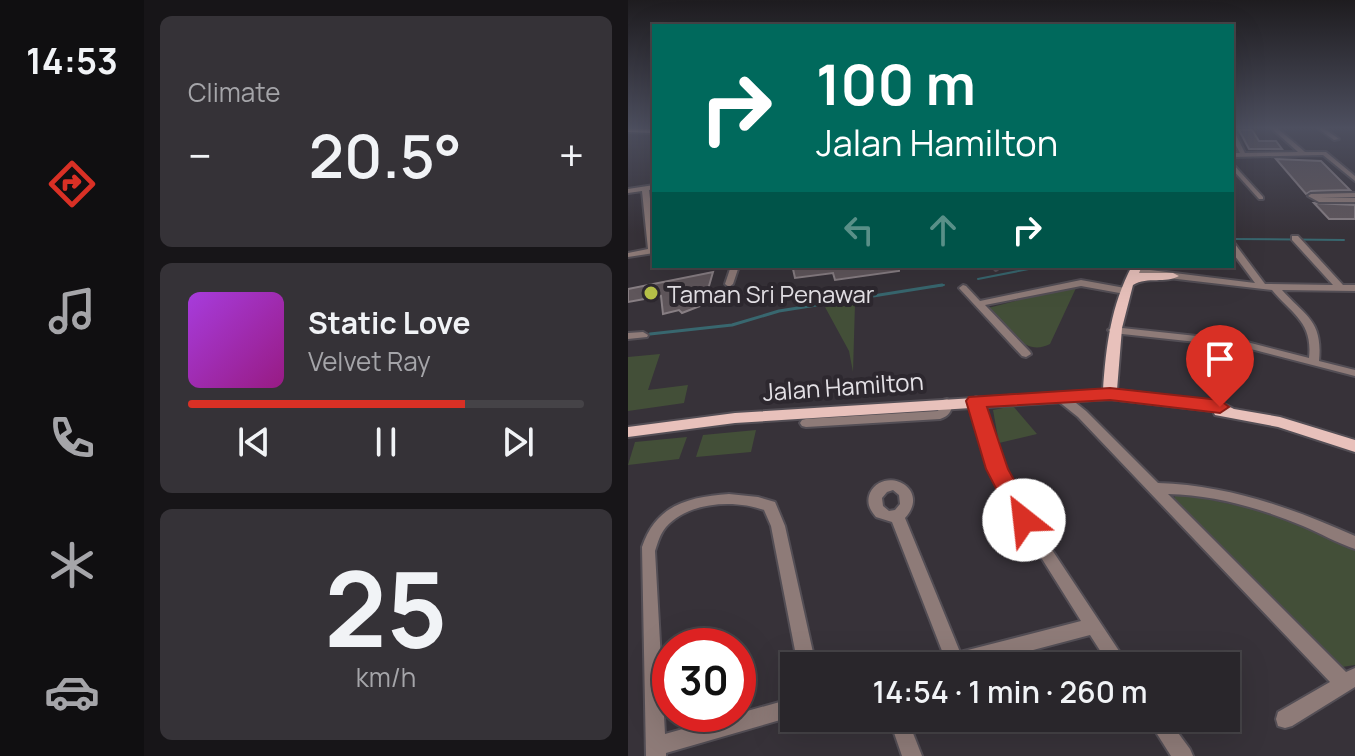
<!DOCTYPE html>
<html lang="en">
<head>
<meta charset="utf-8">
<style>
	:root { --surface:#29262b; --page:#353237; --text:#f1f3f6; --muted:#a5a5a9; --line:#454347; --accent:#d93025 }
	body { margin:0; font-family:Manrope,sans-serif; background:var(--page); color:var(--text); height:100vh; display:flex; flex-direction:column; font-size:30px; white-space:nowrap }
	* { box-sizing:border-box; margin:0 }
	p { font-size:26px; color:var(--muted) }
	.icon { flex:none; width:44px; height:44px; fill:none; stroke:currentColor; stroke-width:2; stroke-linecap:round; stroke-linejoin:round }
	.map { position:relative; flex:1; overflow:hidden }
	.panel { display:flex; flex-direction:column; gap:16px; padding:16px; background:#171518; width:484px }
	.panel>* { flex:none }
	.banner { position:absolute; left:24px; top:24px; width:582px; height:244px; border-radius:0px; box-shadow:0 8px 32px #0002,0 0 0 2px var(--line); background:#00695c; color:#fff; overflow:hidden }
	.speed { position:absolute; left:24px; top:628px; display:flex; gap:16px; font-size:40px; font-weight:700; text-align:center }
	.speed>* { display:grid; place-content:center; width:104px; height:104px; border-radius:50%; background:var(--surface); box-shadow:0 8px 32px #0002,0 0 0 2px var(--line); line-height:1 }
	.speed .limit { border:12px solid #d22; background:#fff; color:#111 }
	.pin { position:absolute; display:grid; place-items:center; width:68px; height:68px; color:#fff; margin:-82px -34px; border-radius:50% 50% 50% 0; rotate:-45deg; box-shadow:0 0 8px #0007 }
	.pin .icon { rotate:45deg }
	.me { position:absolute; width:88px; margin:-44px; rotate:331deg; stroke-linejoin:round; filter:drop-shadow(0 0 6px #0008) }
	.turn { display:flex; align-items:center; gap:28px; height:168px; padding:0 32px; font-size:36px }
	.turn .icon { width:104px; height:104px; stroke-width:2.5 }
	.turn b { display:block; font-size:56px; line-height:68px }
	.lanes { display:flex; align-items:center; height:76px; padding:0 32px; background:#0003; justify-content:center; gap:40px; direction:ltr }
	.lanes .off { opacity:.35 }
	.big { font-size:60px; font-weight:600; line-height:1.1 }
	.panel .widget { flex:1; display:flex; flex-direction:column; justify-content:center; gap:12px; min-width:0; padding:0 28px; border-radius:12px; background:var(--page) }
	.panel .dial { align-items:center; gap:0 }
	.dial b { font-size:104px; line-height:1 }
	.song { display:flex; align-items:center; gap:24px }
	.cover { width:96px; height:96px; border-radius:12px; background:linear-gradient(135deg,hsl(280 70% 55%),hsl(310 70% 35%)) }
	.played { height:8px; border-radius:4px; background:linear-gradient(90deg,var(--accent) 70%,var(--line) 70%) }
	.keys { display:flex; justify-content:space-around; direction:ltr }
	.heat { display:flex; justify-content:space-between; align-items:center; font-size:44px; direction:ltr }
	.trip { position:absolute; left:152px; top:652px; width:460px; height:80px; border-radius:0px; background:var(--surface); box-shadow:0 8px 32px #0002,0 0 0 2px var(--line); font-weight:600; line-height:80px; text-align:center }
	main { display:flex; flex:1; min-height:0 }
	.tabs { display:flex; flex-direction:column; width:144px; justify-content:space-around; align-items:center; background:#100f11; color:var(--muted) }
	.tabs .icon { width:56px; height:56px }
	.tabs .active { color:var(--accent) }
	.tabs b { font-size:36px; color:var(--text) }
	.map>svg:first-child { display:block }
	.green { fill:#434f38 }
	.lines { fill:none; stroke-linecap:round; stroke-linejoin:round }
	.stream-far1 { stroke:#38676f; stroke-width:2 }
	.stream { stroke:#38676f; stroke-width:3 }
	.building { fill:#5f565b; stroke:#877e83; stroke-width:2 }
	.minor-casing { stroke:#534e55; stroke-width:4 }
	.major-casing { stroke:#534e55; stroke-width:4 }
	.minor { fill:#8e7b78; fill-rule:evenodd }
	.major { fill:#e8c1bb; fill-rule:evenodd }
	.route { fill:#d93025; stroke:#8d1f18; stroke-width:2 }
	.poi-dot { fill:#b7c148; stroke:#2d282f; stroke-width:3 }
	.labels { text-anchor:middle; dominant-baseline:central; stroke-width:8; stroke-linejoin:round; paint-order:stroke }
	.poi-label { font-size:24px; fill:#e4e1e6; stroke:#2d282f; text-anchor:start }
	.street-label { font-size:24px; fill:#e4e1e6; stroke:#2d282f }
</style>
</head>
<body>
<main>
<nav class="tabs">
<b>14:53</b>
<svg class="icon active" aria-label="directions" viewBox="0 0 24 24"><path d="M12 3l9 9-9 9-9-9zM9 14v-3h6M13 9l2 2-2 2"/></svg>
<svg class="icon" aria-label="music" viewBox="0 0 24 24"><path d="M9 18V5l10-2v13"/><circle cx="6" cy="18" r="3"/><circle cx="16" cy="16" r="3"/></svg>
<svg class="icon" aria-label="phone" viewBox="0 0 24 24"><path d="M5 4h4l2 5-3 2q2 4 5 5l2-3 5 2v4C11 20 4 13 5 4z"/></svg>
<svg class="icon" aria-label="climate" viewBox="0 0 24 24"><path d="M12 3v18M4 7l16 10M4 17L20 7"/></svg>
<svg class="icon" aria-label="car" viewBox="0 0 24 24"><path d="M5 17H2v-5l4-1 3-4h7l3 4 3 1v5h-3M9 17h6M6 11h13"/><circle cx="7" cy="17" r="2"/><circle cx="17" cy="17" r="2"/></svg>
</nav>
<section class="panel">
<div class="widget"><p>Climate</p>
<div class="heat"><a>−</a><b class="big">20.5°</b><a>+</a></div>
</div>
<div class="widget">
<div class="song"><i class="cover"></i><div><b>Static Love</b><p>Velvet Ray</p></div></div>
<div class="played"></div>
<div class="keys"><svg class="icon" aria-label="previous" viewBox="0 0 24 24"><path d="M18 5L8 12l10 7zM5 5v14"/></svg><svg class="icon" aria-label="pause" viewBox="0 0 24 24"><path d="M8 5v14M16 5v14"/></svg><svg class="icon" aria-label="next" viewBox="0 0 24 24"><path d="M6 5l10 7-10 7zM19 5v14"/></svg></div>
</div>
<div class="widget dial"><b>25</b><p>km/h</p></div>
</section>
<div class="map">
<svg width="727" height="756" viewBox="0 0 727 756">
	<rect width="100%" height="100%" fill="#373239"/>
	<g class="green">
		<path d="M444,286l4,2 -26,56c-27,14 -46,-19 -62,-36z"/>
		<path d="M227,303l-2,69 -4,-21 -24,-44z"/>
		<path d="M32,354l-12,36 40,-5 -4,18 -56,8v-54z"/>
		<path d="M385,406l24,28 -38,9 -6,-33z"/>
		<path d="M128,430l-5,22 -55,5 7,-22z"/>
		<path d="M59,437l-8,22 -51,6 7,-23z"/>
		<path d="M555,494l99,21 73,34v116l-13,2 -12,-5 -157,-161 2,-5z"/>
	</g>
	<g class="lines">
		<g class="stream-far1">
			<path d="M604,239l112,1"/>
			<path d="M350,279l66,-13"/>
			<path d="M302,287l14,-2"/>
		</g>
		<path class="stream" d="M22,334l82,-9 47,-14 163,-26"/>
	</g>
	<g class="building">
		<path d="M611,130h13l7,11h17l6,8h-33z"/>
		<path d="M648,159l45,2 29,29 -39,1 -5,3z"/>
		<path d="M686,203l41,2v14h-26z"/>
		<path d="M185,266h86v5l-64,9 -2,-7 -38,5 -2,-9z"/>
		<path d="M85,272l-4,14 -7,5 -2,15 -18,7 -3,-3 -16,4 -2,-18 -33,6v-13z"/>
	</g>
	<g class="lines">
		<g class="minor-casing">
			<g id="minor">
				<path d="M642,127h6l29,25h21l29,24v5l-32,-26 -91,2v-4h8l-8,-15v-7l3,2 10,20 53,-1z"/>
				<path d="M688,127h6l17,12 -5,1z"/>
				<path d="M604,163l31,34v2h-4l-27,-30z"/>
				<path d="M26,185v4l-5,1 5,44v19l-26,4v-4l20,-4 -6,-58 -14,2v-4z"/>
				<path d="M727,193v4l-35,1h35v4h-36l-11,-6 3,-2z"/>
				<path d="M664,236h6l45,49h12v6l-73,-1c23,26 41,30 37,71l36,9v6l-112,-29 -130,-14 -5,-3 5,-3 130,14 66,17c4,-36 -17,-44 -37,-68l-138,-16 -4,-3 4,-3 121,15 -23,-31v-8h3l30,40 68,1 -41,-45z"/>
				<path d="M103,266h8l-6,18 -4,3 -4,-3z"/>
				<path d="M364,266h8v1l-4,3z"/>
				<path d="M453,280l44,8 5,3 -5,3 -44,-8 -96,19 45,47 1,2 -5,3 -4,-1 -63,-68 4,-3 3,1 14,15z"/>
				<path d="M15,332l5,3 -1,2 -19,2v-6z"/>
				<path d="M434,394l4,1 20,16 72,72c70,2 134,25 197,53v13c-18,-6 -35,-16 -52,-23 -43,-18 -88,-31 -135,-32l178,178 9,-4v19l-63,39 -7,2 -7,-2 -2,-7 2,-7 52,-30 -252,-265 -20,-16 -2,-3z"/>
				<path d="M348,397l6,4 22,68 13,28 112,169h-19l-20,-31 -118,31h-42l3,-6 11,-4 -52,-134 -16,-5c-6,-7 -10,-14 -6,-24 14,-28 62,-5 35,25l55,134 121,-31 -76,-121 -15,-31 -20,-68zM265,490l6,5 1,9 -5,6 -6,1 -6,-5 -1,-8 5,-6z"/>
				<path d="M319,399l6,4c-2,9 -4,13 -13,16l-134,8 -4,-1 -2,-3 2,-3 4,-1 132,-8 5,-11z"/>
				<path d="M101,494l29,3 17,5 10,24 31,140h-18l-27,-140 -7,-16c-30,-11 -76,-8 -98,17 -6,7 -8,15 -11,24l10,183 129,-36v18l-128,37v3h-20l-4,-209c14,-42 46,-50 87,-53z"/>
				<path d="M261,718h18l15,38h-20z"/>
				<path d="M519,718h20l23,31 3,7h-22z"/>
			</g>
		</g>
		<g class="major-casing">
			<g id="major">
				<path d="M0,128l26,1v4l-26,-1z"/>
				<path d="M504,266h10l-3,7h34l6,3c-14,8 -31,0 -46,9l-11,43 -5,62 103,12 14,7 46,8 75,23v12l-77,-25 -63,-12 -2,-4 -103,-12 -375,24 -107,14v-10l107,-14 368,-23c3,-44 8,-85 29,-124z"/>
			</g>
		</g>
		<use href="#minor" class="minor"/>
		<use href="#major" class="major"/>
	</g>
	<linearGradient id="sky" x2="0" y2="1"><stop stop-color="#1e1c1f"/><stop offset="0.55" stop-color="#4d4f5f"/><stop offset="1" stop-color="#4d4f5f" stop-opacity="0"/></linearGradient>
	<rect width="727" height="233" fill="url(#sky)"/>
	<path class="route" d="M482,388l110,12 9,7 -9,6 -110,-13 -123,7 21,62 28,51 -3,7 -9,3 -8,-3 -30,-58 -20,-68 3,-4z"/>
	<circle class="poi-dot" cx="23" cy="293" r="8"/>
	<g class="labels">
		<g class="poi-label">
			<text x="39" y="293">Taman Sri Penawar</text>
		</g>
		<g class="street-label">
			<text transform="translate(215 386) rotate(-4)">Jalan Hamilton</text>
		</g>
	</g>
</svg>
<div class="speed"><div class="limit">30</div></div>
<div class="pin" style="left:592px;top:407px;background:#d93025"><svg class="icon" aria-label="arrive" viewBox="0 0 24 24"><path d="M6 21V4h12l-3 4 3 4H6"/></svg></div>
<svg class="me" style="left:396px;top:520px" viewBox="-20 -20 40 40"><circle r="19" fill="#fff"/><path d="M0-13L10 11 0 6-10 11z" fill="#d93025"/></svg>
<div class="trip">14:54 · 1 min · 260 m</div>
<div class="banner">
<div class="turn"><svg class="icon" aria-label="right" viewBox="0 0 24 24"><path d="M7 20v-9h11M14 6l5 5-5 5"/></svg><div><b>100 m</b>Jalan Hamilton</div></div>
<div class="lanes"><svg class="icon off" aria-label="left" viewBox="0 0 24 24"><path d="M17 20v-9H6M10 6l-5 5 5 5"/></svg><svg class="icon off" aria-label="ahead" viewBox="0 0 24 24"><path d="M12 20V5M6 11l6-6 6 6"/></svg><svg class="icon" aria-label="right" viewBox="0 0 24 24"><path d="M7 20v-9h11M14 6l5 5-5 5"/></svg></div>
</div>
</div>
</main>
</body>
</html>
